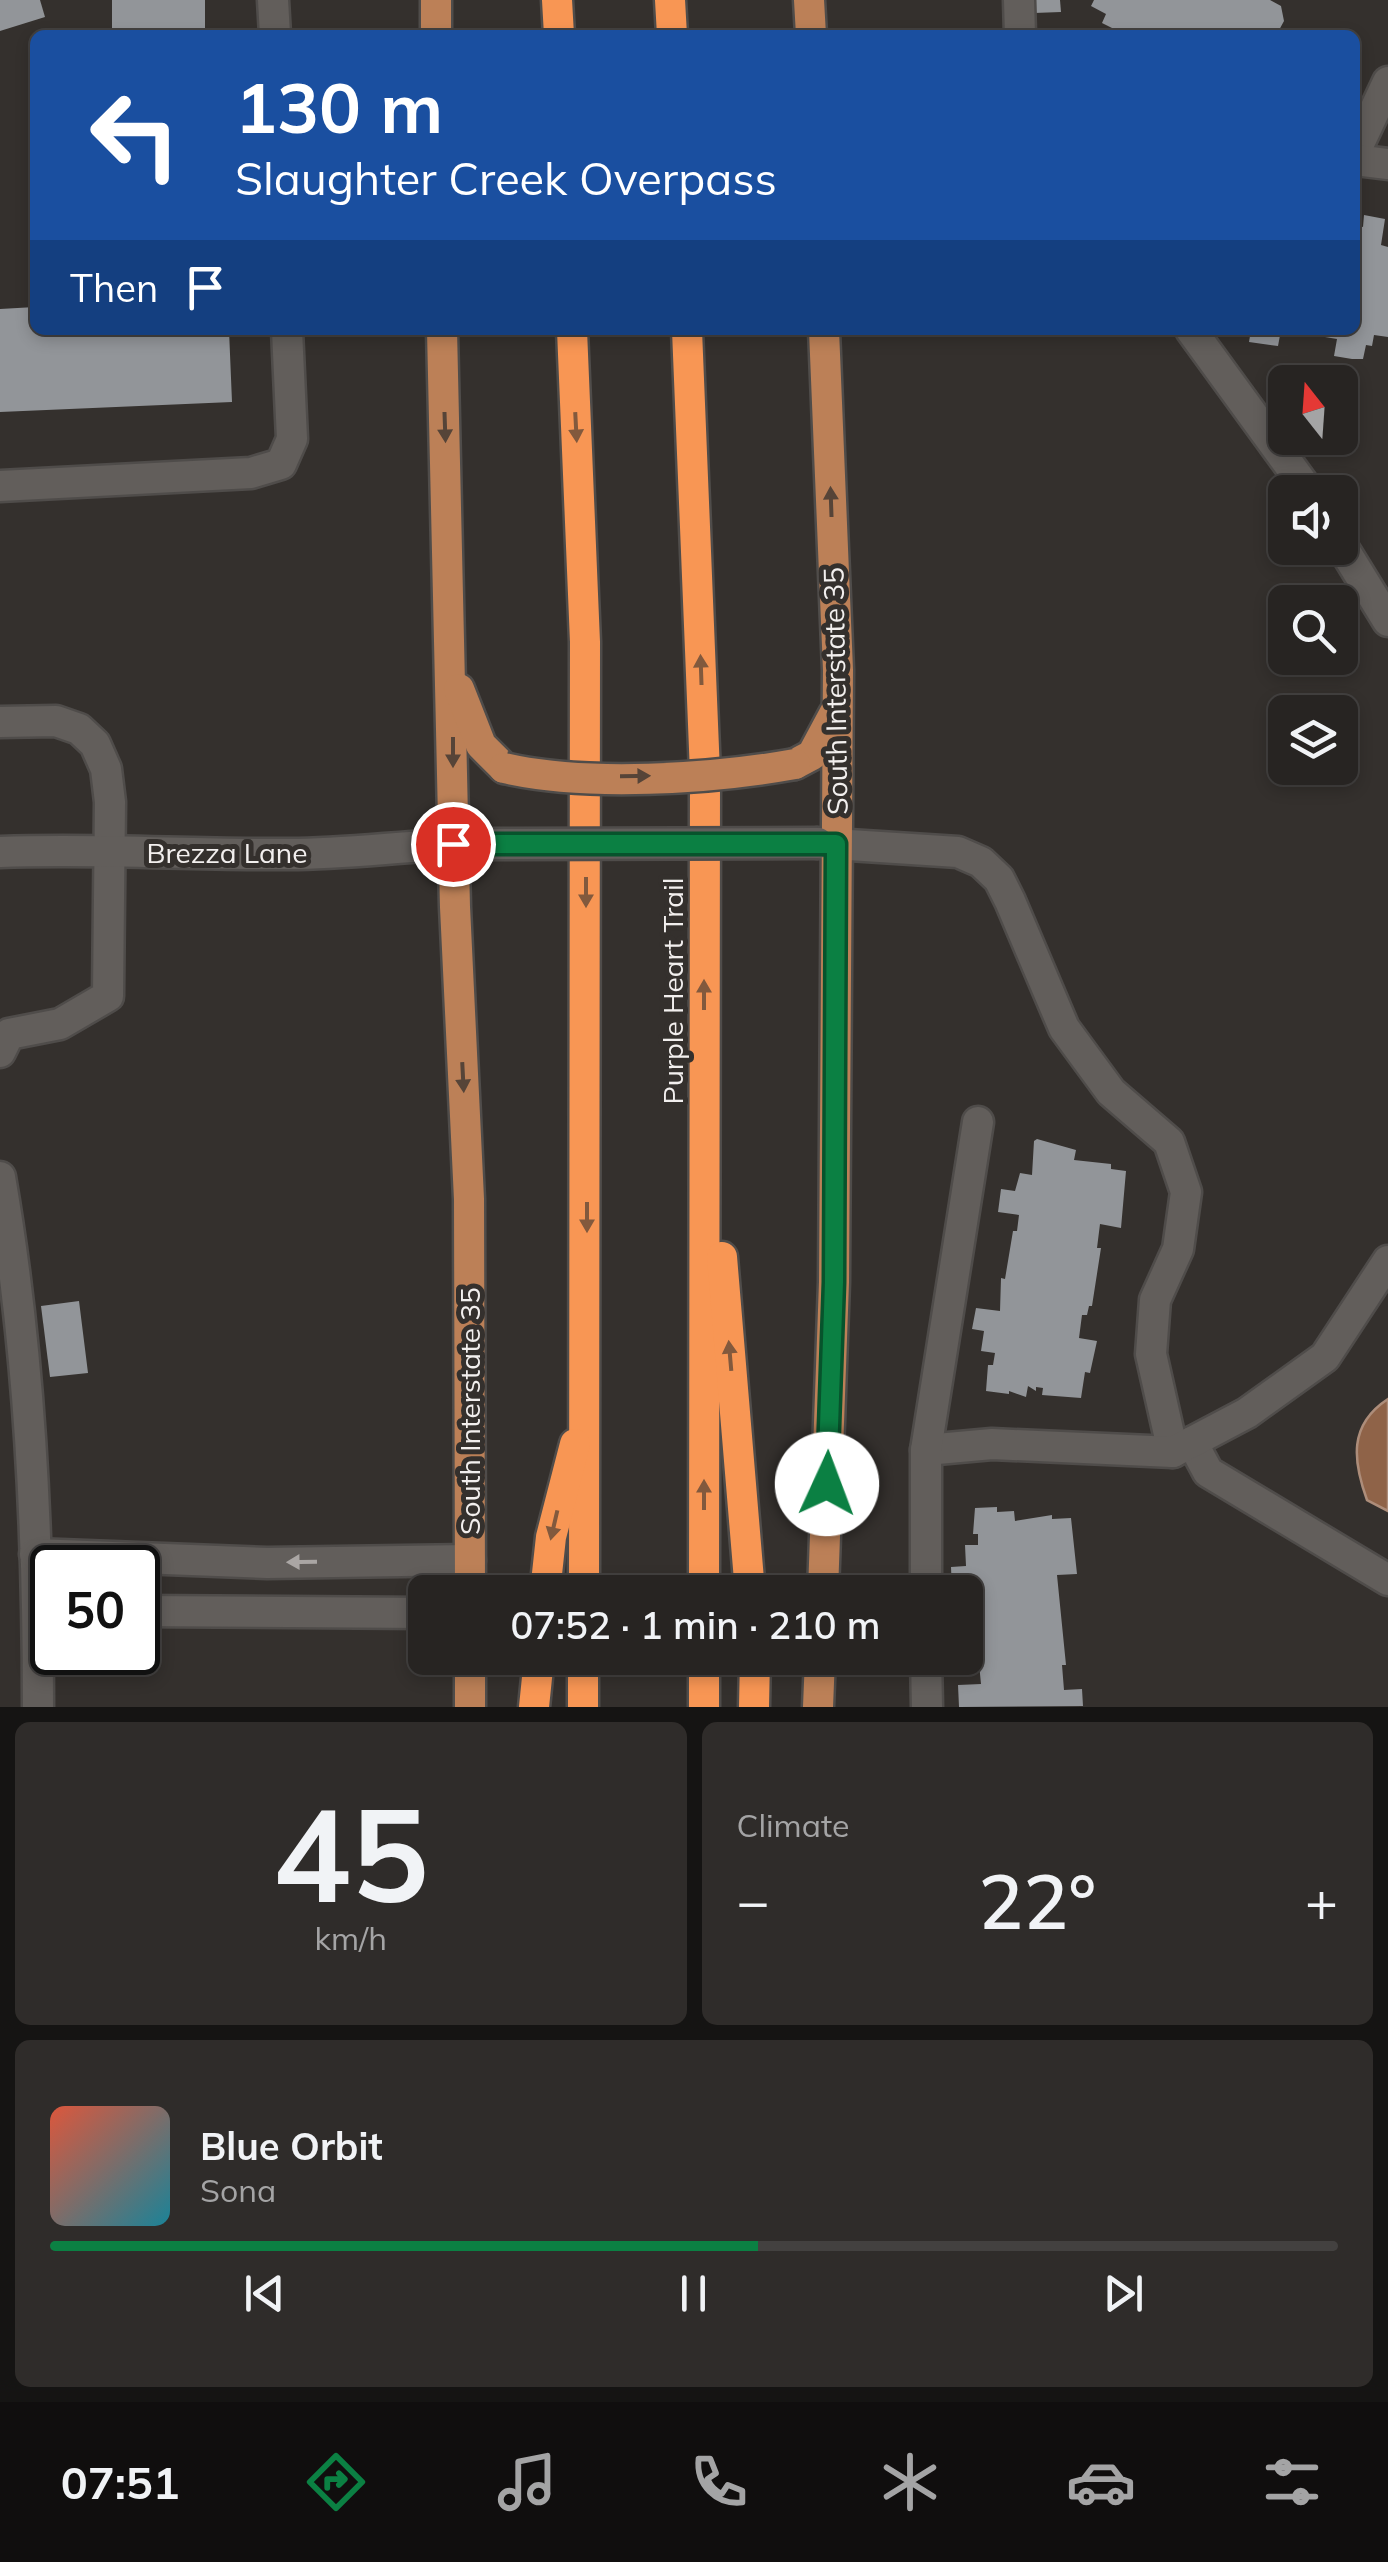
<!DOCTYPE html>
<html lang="en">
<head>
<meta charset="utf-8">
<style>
	:root { --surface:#272422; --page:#2f2c2a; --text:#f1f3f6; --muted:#a4a4a5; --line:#434140; --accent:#0b8043 }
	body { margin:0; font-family:Mulish,sans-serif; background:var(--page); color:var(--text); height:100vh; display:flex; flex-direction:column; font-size:38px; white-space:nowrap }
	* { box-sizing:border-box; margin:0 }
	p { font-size:32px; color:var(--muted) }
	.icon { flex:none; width:55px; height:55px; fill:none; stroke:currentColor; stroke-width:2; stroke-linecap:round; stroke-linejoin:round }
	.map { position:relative; height:1707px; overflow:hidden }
	.panel { display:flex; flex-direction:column; gap:15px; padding:15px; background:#151413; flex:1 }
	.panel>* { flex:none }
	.guide { position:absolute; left:30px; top:30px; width:1330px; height:305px; border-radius:15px; box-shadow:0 5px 15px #0003,0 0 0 2px var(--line); background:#1a4fa0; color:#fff; overflow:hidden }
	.needle { width:65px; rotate:343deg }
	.controls { position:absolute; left:1268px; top:365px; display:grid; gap:20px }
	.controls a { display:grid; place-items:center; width:90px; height:90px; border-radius:15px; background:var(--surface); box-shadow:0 5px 15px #0003,0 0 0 2px var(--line); font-size:50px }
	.speed { position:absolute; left:30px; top:1545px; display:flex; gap:20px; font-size:50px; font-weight:700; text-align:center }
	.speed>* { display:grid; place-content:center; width:130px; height:130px; border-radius:50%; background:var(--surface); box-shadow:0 5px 15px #0003,0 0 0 2px var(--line); line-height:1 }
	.speed .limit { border:5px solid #111; border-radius:15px; background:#fff; color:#111 }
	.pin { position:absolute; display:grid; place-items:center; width:85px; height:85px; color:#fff; margin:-42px; border:5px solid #fff; border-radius:50%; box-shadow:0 2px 10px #0007 }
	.me { position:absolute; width:110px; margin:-55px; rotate:2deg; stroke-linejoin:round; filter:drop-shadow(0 0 8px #0008) }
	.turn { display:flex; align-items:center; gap:35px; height:210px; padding:0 40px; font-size:45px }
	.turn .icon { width:130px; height:130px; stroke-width:2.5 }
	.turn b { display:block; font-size:70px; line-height:85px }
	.then { display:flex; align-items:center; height:95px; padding:0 40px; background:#0003; gap:20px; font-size:38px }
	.big { font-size:75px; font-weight:600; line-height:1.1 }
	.panel .widget { flex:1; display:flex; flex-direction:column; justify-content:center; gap:15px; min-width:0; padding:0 35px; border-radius:15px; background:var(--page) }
	.panel .dial { align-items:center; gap:0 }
	.dial b { font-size:130px; line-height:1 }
	.song { display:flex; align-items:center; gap:30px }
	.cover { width:120px; height:120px; border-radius:15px; background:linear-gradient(135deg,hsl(10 70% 55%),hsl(190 70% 35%)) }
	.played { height:10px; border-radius:5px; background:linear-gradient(90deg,var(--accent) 55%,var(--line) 55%) }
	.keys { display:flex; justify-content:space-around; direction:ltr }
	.heat { display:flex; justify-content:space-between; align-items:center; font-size:55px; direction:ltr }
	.panel .tiles { flex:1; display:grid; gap:15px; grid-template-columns:1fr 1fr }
	.widget:last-child { grid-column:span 2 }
	.trip { position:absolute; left:408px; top:1575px; width:575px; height:100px; border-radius:15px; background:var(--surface); box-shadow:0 5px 15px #0003,0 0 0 2px var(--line); font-weight:600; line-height:100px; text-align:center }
	.tabs { display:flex; height:160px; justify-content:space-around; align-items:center; background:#100e0e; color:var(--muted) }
	.tabs .icon { width:70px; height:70px }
	.tabs .current { color:var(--accent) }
	.tabs b { font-size:45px; color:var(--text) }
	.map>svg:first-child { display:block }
	.water { fill:#8f6348; stroke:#ad8d7a; stroke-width:2.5 }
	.building { fill:#929599 }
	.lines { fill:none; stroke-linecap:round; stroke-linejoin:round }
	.minor-casing { stroke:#4f4c4a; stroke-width:35 }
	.major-casing { stroke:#4f4c4a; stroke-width:35 }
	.highway-casing { stroke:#4f4c4a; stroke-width:35 }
	.minor { stroke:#625e5b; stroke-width:30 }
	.major { stroke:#bc8057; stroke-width:30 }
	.highway { stroke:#f89654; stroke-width:30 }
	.minor-bridge-casing { stroke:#4f4c4a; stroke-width:35; stroke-linecap:butt }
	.major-bridge-casing { stroke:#4f4c4a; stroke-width:35; stroke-linecap:butt }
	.minor-bridge { stroke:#625e5b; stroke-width:30 }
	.major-bridge { stroke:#bc8057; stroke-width:30 }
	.oneway { fill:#564438 }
	.oneway2 { fill:#82593d }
	.oneway3 { fill:#aaa6a4 }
	.route-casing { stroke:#07532c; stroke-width:25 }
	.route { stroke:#0b8043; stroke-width:18 }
	.labels { text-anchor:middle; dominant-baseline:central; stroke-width:10; stroke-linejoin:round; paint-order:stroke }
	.street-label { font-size:28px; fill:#f2efee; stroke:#34302d }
</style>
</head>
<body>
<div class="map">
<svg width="1388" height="1707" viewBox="0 0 1388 1707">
	<rect width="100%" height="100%" fill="#34302d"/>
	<path class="water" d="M1388,1399v112l-21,-11c-14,-39 -19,-75 21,-101z"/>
	<g class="building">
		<path d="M0,0h40l5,17 -45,14z"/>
		<rect x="112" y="0" width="93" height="35"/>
		<path d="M1034,0h26l1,12 -27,1z"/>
		<path d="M1094,0h176l11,6 3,15 -6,11 4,3h-167l3,-4 -16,-8 4,-9 -15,-8z"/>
		<path d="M1364,215l21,4 -4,26 7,2v90l-14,-2 -2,11 -6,-1 -3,14h-11l-18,-3 3,-17 -18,-3 1,-6h35v-105l8,2z"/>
		<path d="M35,307v23h194l3,72 -232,10v-103z"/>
		<path d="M1251,330h30l-3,16 -29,-4z"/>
		<path d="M1037,1139l39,11 -2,10 37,4v5l15,2 -5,57 -21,-4 -3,24h4l-9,58h-3l-2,9h-5l-3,23 18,3 -7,32 -5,-1 -4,26 -39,-3 1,-7 -7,-1v4l-8,-5 -2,11 -17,-6v3l-23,-3 2,-26h5l2,-12 -14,-2 3,-20 -12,-2 4,-21 24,3 1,-33 4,1 8,-48h4l2,-16 -21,-3 3,-23 14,2 5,-18 12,2 2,-34z"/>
		<path d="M79,1301l9,72 -38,4 -9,-71z"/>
		<path d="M997,1507v5l17,-1 1,10 37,-6v4l19,-1 6,56 -20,1 9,90h-4l2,25 18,-1 1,17 -124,1 -1,-22 23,-1 -8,-81h4v-14l-25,2 -1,-24 15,-1 -1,-21h13v-11h-5l2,-26z"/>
	</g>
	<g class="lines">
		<g class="minor-casing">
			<g id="minor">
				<path d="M273,0l2,35"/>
				<path d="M1019,0l1,35"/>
				<path d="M1355,152l33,-70"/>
				<path d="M1355,160l33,4"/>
				<path d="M1191,330l118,162"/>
				<path d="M0,486l251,-13 30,-9 11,-25 -5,-109"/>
				<path d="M1340,543l48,78"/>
				<path d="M0,722l56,-1 23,8 16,15 11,25 4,33 -2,194 -48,28 -51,10 -9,18"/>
				<path d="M818,843l140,9 23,10 18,17 11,22 54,127 47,64 58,50 17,50 -8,57 -23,51 -4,54 22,98"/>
				<path d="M0,852c97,-4 193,3 290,2 66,0 132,-11 198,-10"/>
				<path d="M0,1177c30,174 38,354 38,530"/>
				<path d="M1192,1442l16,30 180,108"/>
				<path d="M926,1450l66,-6 181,8 74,-39 78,-56 63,-96"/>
				<path d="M35,1554l232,9 203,-3"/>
				<path d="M926,1592v-142l52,-328"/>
				<path d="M138,1611l287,2"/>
				<path d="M926,1658l1,49"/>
			</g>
		</g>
		<g class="major-casing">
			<g id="major">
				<path d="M436,0v35"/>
				<path d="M809,0l2,35"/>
				<path d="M442,330l13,577 14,292 1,393"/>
				<path d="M459,689l22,56 23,23"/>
				<path d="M795,764l17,-9 22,-41"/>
				<path d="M823,1592l11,-310 4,-612 -14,-340"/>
				<path d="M470,1707v-49"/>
				<path d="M818,1707l2,-49"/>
			</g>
		</g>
		<g class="highway-casing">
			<g id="highway">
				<path d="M557,0l2,35"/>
				<path d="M670,0l2,35"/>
				<path d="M572,330l13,312 -1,950"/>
				<path d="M687,330l18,443 -1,819"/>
				<path d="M722,1257l28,335"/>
				<path d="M545,1592l6,-55 24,-93"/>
				<path d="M534,1707l5,-49"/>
				<path d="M583,1707v-49"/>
				<path d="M704,1707v-49"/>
				<path d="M754,1707l1,-49"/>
			</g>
		</g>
		<use href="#minor" class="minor"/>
		<use href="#major" class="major"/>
		<use href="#highway" class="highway"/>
		<g class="minor-bridge-casing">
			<path id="minor-bridge" d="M488,844l330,-1"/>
		</g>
		<g class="major-bridge-casing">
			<path id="major-bridge" d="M504,768c82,19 207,11 291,-4"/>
		</g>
		<use href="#minor-bridge" class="minor-bridge"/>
		<use href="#major-bridge" class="major-bridge"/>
	</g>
	<defs><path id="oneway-solid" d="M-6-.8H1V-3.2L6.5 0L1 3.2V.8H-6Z" transform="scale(2.5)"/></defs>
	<g class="oneway">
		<use href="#oneway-solid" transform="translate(445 427) rotate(88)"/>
		<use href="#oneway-solid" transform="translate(831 502) rotate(-92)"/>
		<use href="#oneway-solid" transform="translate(453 752) rotate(90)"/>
		<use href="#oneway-solid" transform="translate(635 776) rotate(-1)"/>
		<use href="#oneway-solid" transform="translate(463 1077) rotate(87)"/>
	</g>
	<g class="oneway2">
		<use href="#oneway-solid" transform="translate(576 427) rotate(87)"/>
		<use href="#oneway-solid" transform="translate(701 670) rotate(-92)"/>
		<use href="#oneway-solid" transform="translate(586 892) rotate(90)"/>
		<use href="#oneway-solid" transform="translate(704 995) rotate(-90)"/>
		<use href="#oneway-solid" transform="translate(587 1217) rotate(90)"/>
		<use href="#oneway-solid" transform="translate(730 1356) rotate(-95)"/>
		<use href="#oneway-solid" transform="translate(704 1495) rotate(-90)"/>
		<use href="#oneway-solid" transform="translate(554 1525) rotate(103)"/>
	</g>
	<use class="oneway3" href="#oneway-solid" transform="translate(302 1562) rotate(179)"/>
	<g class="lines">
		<g class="route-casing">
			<path id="route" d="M453,844h383l-2,438 -7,202"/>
		</g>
		<use href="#route" class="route"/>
	</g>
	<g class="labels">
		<g class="street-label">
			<text transform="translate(835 691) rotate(-91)">South Interstate 35</text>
			<text x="227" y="852">Brezza Lane</text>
			<text transform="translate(672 991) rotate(-90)">Purple Heart Trail</text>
			<text transform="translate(469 1411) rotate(-90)">South Interstate 35</text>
		</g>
	</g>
</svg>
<div class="controls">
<a><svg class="needle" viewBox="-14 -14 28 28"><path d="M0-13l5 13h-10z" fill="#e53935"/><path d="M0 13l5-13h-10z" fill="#a4a4a5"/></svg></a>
<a><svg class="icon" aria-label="sound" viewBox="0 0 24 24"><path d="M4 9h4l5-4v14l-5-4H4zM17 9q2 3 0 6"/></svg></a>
<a><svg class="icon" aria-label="search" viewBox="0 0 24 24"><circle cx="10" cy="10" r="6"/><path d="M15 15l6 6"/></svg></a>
<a><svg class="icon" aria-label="layers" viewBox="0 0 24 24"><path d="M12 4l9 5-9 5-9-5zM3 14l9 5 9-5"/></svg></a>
</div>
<div class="speed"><div class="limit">50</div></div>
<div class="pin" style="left:453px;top:844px;background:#d93025"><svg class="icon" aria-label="arrive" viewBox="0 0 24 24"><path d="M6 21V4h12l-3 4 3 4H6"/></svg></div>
<svg class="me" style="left:827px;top:1484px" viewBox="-20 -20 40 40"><circle r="19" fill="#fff"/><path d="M0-13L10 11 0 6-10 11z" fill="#0b8043"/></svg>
<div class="trip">07:52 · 1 min · 210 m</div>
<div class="guide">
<div class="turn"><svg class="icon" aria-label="left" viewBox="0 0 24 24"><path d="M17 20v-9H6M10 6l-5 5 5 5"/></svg><div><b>130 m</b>Slaughter Creek Overpass</div></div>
<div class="then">Then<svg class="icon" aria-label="arrive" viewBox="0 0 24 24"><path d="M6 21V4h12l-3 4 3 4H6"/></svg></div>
</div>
</div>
<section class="panel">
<div class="tiles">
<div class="widget dial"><b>45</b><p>km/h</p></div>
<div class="widget"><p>Climate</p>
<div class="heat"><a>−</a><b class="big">22°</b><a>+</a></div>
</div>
<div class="widget">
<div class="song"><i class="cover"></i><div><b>Blue Orbit</b><p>Sona</p></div></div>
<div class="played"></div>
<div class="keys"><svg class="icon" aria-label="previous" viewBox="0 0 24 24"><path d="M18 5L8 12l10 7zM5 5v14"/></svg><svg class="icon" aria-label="pause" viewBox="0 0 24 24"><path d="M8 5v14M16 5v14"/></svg><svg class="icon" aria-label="next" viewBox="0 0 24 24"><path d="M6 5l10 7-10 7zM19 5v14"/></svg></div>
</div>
</div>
</section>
<nav class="tabs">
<b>07:51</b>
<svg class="icon current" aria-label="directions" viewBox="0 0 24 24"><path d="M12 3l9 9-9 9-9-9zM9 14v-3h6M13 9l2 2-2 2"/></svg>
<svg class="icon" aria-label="music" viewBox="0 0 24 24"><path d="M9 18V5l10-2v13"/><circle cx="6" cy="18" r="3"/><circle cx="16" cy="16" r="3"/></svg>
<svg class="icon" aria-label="phone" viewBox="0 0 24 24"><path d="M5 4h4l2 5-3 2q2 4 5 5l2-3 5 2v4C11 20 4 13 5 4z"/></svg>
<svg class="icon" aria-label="climate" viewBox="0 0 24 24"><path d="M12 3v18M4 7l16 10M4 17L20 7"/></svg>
<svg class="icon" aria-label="car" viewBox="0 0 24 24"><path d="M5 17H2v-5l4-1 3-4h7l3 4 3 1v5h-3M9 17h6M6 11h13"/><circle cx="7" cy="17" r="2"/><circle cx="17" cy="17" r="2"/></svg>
<svg class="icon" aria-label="filters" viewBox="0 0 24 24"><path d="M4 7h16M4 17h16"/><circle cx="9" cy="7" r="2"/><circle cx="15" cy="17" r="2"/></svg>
</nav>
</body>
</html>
